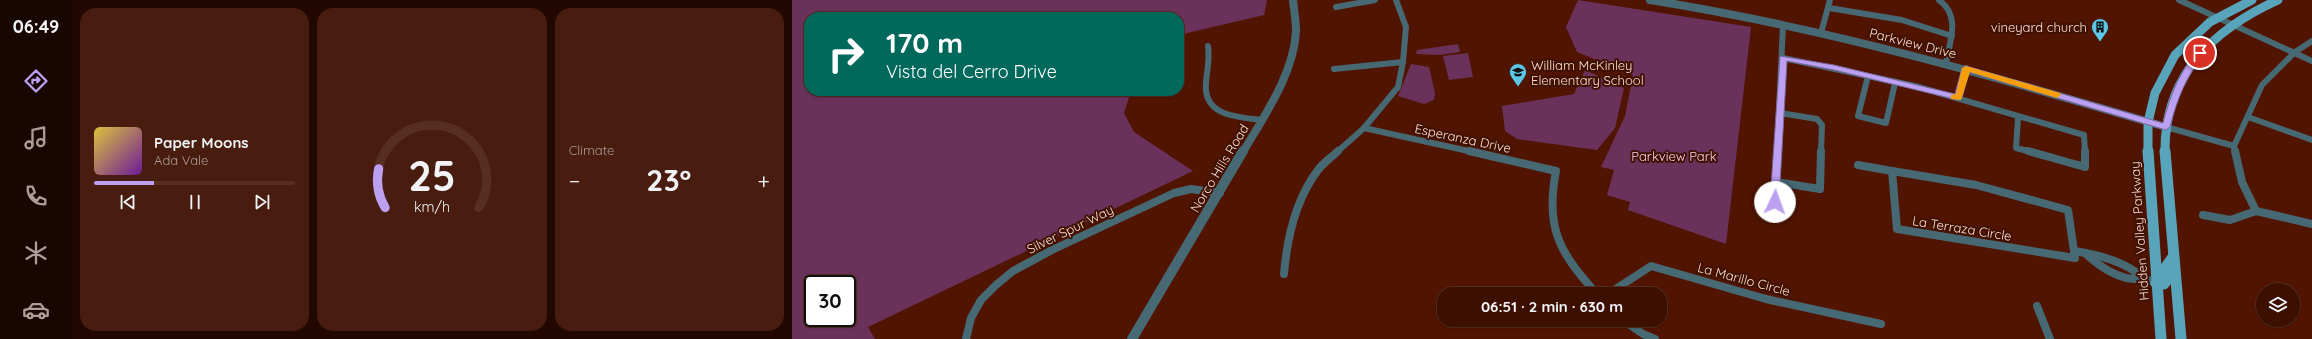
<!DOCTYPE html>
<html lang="en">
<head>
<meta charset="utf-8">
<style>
	:root { --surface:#3d0f00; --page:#481d0f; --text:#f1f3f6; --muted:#ad9c99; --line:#562f22; --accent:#bca0f2 }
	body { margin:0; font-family:Quicksand,sans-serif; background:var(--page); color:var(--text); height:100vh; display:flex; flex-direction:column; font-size:15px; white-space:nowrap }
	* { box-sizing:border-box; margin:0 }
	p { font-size:13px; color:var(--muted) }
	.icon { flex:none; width:22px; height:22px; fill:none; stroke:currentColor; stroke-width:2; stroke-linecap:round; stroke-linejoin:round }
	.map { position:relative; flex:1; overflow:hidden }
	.drawer { display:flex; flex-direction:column; gap:8px; padding:8px; background:#220800; width:720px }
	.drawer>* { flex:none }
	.banner { position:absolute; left:12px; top:12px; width:380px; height:84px; border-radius:16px; box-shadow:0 1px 3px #0004,0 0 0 1px var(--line); background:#00695c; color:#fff; overflow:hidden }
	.controls { position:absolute; left:1464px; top:283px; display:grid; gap:8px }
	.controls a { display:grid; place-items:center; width:44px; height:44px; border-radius:50%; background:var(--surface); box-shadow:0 1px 3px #0004,0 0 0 1px var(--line); font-size:20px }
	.speed { position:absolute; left:12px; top:275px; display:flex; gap:8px; font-size:20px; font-weight:700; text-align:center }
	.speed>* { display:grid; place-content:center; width:52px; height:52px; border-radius:50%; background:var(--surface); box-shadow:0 1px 3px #0004,0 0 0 1px var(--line); line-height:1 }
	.speed .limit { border:2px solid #111; border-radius:6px; background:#fff; color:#111 }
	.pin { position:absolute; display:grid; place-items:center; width:34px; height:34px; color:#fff; margin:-17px; border:2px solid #fff; border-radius:50%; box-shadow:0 1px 4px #0007 }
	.me { position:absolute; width:44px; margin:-22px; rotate:3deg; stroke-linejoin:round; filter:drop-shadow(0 0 3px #0008) }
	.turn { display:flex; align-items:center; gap:14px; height:84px; padding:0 16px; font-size:18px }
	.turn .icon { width:52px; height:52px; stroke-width:2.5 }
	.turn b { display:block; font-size:28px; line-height:34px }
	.big { font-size:30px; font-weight:700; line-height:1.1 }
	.drawer .widget { flex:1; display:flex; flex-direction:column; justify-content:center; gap:6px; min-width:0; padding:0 14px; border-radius:16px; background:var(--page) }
	.drawer .dial { align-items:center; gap:0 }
	.dial svg { height:104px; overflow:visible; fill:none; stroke:var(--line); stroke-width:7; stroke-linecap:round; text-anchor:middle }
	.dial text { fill:var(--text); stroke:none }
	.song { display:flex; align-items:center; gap:12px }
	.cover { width:48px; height:48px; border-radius:6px; background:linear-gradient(135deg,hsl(50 70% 55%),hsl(280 70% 35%)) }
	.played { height:4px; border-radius:2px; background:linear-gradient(90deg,var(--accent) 30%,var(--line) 30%) }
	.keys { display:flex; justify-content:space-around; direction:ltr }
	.heat { display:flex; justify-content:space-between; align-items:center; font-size:22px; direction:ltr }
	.drawer .tiles { flex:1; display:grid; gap:8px; grid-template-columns:repeat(3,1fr) }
	.trip { position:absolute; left:645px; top:287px; width:230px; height:40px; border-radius:16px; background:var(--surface); box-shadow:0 1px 3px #0004,0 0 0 1px var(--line); font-weight:700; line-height:40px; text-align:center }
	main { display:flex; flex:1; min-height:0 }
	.dock { display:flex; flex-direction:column; width:72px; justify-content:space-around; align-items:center; background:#180600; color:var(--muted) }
	.dock .icon { width:28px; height:28px }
	.dock .active { color:var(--accent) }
	.dock b { font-size:18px; color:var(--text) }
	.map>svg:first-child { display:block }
	.green { fill:#6a325b; fill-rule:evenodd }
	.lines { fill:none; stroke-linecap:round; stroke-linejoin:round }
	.minor-far1 { stroke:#466973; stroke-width:6 }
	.minor { stroke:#466973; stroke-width:8 }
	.tertiary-far1 { stroke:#466973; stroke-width:8 }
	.tertiary { stroke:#466973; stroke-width:10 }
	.primary-far1 { stroke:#58a4ba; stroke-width:9 }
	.primary { stroke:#58a4ba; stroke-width:11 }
	.route { fill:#bca0f2; stroke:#7a689d }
	.slow { fill:#f59e0b }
	.labels { text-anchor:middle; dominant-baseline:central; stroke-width:4; stroke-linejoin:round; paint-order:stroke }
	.poi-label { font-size:13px; fill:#ffded4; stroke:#3f1102; text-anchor:end }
	.street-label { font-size:13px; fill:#ffded4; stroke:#3f1102 }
	.park-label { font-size:13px; fill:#f9ceeb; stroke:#3f1102 }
</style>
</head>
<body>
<main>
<nav class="dock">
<b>06:49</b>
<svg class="icon active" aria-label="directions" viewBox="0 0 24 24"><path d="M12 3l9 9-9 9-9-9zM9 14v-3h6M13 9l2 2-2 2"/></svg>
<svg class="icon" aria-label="music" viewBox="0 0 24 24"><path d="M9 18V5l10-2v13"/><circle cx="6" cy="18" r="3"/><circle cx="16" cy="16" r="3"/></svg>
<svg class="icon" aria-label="phone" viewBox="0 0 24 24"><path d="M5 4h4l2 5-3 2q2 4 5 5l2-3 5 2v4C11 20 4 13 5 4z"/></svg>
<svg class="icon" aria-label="climate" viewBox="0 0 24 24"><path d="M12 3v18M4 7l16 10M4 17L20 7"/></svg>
<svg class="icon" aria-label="car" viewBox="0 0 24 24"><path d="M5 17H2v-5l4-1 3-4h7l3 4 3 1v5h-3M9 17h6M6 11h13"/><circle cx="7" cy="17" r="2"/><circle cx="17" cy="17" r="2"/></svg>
</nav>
<section class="drawer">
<div class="tiles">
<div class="widget">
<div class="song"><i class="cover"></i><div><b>Paper Moons</b><p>Ada Vale</p></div></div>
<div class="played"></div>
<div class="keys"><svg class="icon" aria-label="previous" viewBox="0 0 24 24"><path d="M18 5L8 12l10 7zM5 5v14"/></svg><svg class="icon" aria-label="pause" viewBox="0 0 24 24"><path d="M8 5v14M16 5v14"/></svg><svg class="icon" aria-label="next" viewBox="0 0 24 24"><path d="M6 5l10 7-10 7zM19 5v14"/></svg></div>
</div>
<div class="widget dial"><svg viewBox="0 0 100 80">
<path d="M14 69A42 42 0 1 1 86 69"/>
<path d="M14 69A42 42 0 0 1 9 39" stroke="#bca0f2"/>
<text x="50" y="56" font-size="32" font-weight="700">25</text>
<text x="50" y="72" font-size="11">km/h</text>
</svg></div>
<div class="widget"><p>Climate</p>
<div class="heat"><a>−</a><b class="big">23°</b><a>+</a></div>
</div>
</div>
</section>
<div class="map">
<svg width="1520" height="339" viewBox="0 0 1520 339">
	<rect width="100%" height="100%" fill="#511400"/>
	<g class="green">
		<path d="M0,0h475l-3,15 -77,18 -8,5v-21h-370v74h322l-7,22 10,19 59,39 -325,156 7,12h-83zM21,284h34v34h-34z"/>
		<path d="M786,0l173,27 -25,217 -98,-34 2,-8 -23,-7 7,-25 -13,-3 24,-51 8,-41 -56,-23 -11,-25z"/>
		<path d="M666,44l2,8 -21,3 -23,-1 1,-4z"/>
		<path d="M676,53l5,24 -24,3 -6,-24z"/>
		<path d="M619,64l18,3 6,26 -1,7 -10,4 -26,-8z"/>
		<path d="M793,70l39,18 -9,40 -18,22 -80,-11 -12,-8 -3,-25 72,-12z"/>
	</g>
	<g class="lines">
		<g class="minor-far1">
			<path d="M1147,0c22,16 11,40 7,63"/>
			<path d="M1387,0l133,61"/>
			<path d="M544,7l39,-7"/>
			<path d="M1037,8l73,12 50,16"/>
			<path d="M1029,33l9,-33"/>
			<path d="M416,46c2,13 -1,24 -2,37 -3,33 31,34 56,37"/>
			<path d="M991,58l132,28 169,49 1,17"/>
			<path d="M542,69l69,-7"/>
			<path d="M1076,76l-10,40 28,7 9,-40"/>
			<path d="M1166,98l8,-30"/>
			<path d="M988,113l37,6 5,6 -1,27"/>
			<path d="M1456,117l64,23"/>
			<path d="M1226,118l-2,30 16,4"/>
			<path d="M1374,127l68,19"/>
			<path d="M572,128l109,24"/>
			<path d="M545,152l27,-24 34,-41 5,-25 3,-35 -10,-27"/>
			<path d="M985,152l6,-127"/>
			<path d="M1443,152l-1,-6 28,-61 33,-33 17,-11"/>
		</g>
		<g class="minor">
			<path d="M677,151l87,20c-11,57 3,81 41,123"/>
			<path d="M1236,151l57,16v-16"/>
			<path d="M1443,151l7,31 14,29"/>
			<path d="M1066,165l34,6"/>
			<path d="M1100,171l84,14 92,25 7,48 -178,-29z"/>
			<path d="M984,182l44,7 1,-38"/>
			<path d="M983,202l2,-51"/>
			<path d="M1464,211l56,13"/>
			<path d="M1411,215l27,5 26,-9"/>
			<path d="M1282,251c20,3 46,9 63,22 7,5 10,7 19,10"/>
			<path d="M1293,253c15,14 36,28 57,26"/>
			<path d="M492,274c3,-36 11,-74 34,-104 5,-7 14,-13 20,-19"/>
			<path d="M816,294l43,-28 115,33 115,25"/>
			<path d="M1245,306l13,33"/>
			<path d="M831,320l20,14 12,5"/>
			<path d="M174,339l5,-21 10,-18 15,-15 17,-14 39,-21 122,-57 17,-4 29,4"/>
		</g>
		<g class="tertiary-far1">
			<path d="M858,0c176,28 346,77 516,127"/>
			<path d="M451,152c21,-36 51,-78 53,-121 0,-10 -2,-21 -3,-31"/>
		</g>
		<path class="tertiary" d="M340,339l111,-188"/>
		<g class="primary-far1">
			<path d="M1356,152v-30l7,-29 20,-38 35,-33 42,-22"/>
			<path d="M1373,152c-1,-76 47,-122 113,-152"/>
		</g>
		<g class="primary">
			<path d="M1356,151l13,188"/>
			<path d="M1373,151l16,188"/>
			<path d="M1364,283l8,1 3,-4 -1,-13 7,-10"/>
		</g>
	</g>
	<path class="route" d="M1406,51l6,2c-17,23 -27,45 -34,74l-4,3 -197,-58 -7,26 -4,2 -124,-30 -47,-9 -8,141 -4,3 -5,-3 10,-146 54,9 121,29 7,-26 4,-2 197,57c7,-27 16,-51 35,-72z"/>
	<path class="slow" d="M1174,66l94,27 1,2 -4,3 -87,-26 -9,28 -10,-1v-4l5,-1 6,-26z"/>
	<defs>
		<g id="building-pin" transform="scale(0.9)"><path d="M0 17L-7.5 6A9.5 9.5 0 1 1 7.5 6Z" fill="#5ac8e6" stroke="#3f1102"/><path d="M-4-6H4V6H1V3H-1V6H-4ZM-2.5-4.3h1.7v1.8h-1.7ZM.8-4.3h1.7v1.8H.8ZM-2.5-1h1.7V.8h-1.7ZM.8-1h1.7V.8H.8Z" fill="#111"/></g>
		<g id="school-pin" transform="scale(0.9)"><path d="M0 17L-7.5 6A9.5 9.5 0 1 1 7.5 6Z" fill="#5ac8e6" stroke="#3f1102"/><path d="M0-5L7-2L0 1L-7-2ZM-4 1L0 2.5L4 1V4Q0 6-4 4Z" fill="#111"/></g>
	</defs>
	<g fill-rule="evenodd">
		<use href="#building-pin" x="1308" y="27"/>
		<use href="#school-pin" x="726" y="72"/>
	</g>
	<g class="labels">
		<g class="poi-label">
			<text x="1295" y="27">vineyard church</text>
			<text x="739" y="65" text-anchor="start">William McKinley<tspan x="739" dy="15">Elementary School</tspan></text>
		</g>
		<g class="street-label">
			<text transform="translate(1121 43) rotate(14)">Parkview Drive</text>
			<text transform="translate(671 138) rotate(12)">Esperanza Drive</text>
			<text transform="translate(427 168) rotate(-59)">Norco Hills Road</text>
			<text transform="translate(1170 228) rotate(9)">La Terraza Circle</text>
			<text transform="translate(278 229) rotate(-26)">Silver Spur Way</text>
			<text transform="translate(1347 231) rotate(-94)">Hidden Valley Parkway</text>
			<text transform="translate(952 279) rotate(15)">La Marillo Circle</text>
		</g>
		<g class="park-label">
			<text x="882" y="156">Parkview Park</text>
		</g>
	</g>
</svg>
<div class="controls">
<a><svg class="icon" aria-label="layers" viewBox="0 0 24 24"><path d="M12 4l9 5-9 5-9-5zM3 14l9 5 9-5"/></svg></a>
</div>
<div class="speed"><div class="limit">30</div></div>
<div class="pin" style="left:1408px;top:53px;background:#d93025"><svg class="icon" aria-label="arrive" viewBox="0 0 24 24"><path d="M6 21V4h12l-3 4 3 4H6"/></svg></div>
<svg class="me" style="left:983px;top:202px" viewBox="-20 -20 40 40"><circle r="19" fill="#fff"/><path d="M0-13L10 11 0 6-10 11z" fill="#bca0f2"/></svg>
<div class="trip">06:51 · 2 min · 630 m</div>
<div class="banner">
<div class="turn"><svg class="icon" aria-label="right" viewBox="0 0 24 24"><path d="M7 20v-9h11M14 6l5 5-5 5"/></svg><div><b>170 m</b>Vista del Cerro Drive</div></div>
</div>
</div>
</main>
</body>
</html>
